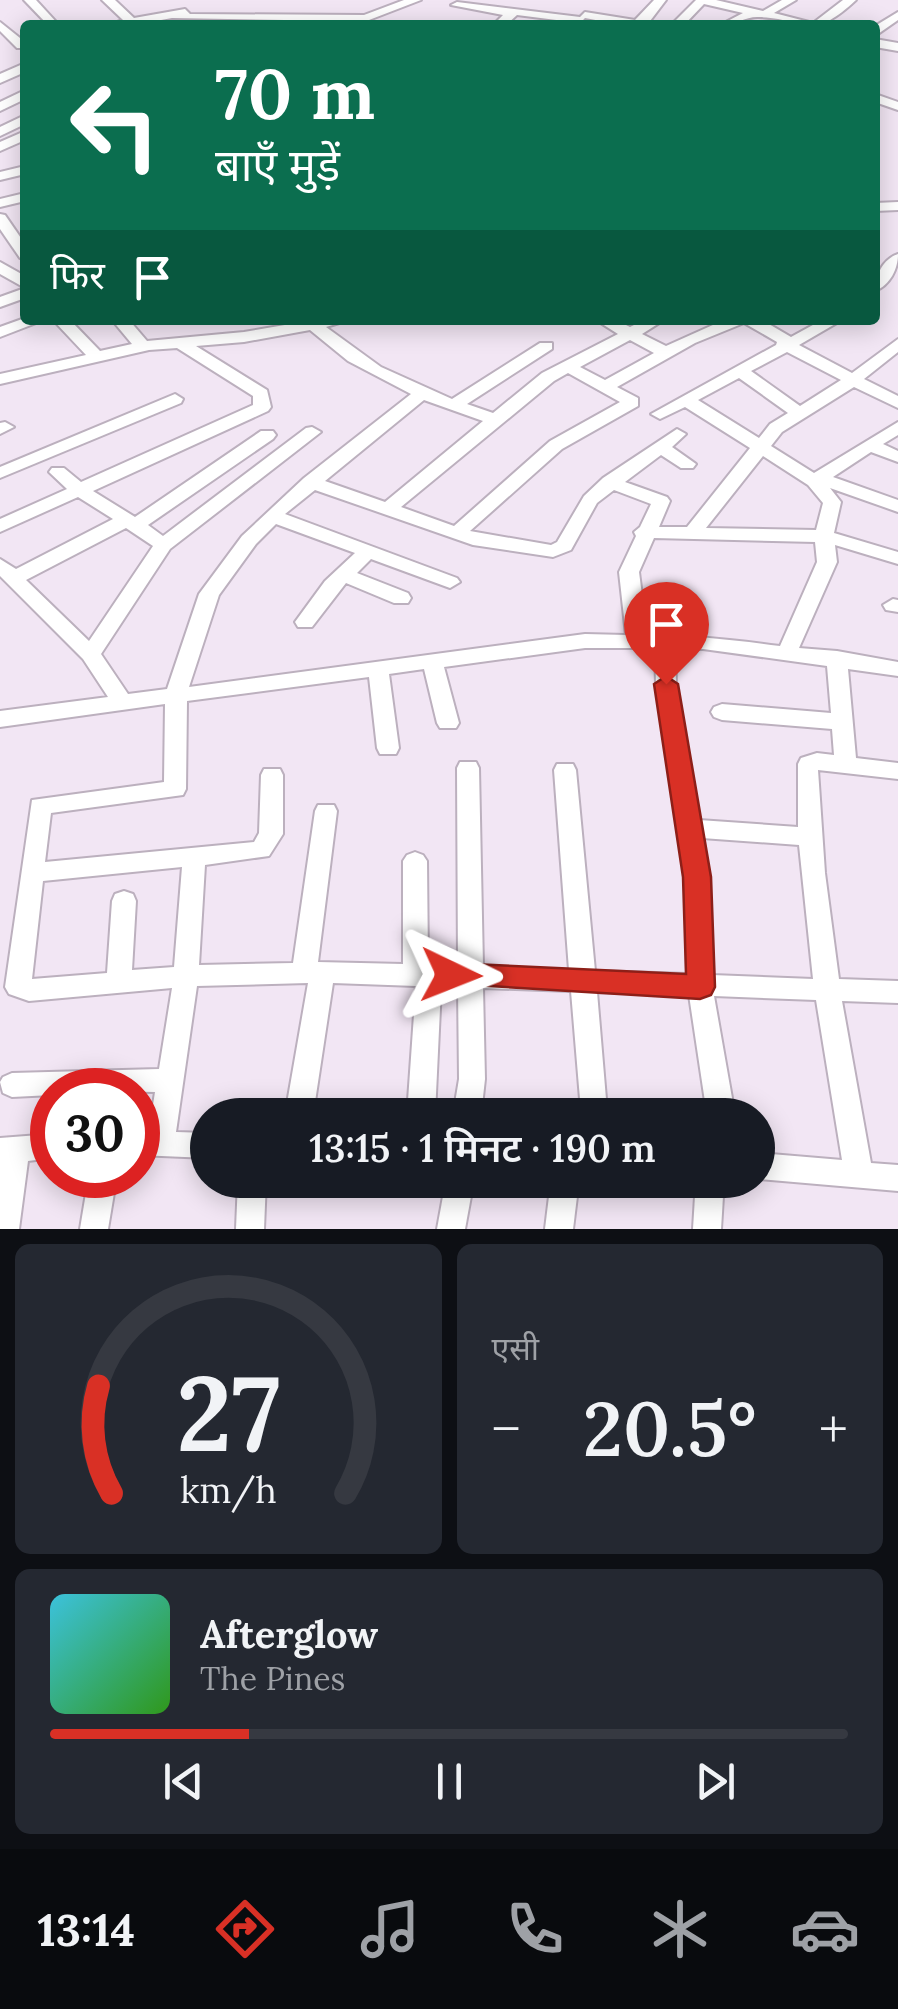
<!DOCTYPE html>
<html lang="hi">
<head>
<meta charset="utf-8">
<style>
	:root { --surface:#171b24; --page:#242831; --text:#f1f3f6; --muted:#9ea1a6; --line:#363941; --accent:#d93025 }
	body { margin:0; font-family:Lora,"Noto Sans Devanagari",serif; background:var(--page); color:var(--text); height:100vh; display:flex; flex-direction:column; font-size:38px; white-space:nowrap }
	* { box-sizing:border-box; margin:0 }
	p { font-size:32px; color:var(--muted) }
	.icon { flex:none; width:55px; height:55px; fill:none; stroke:currentColor; stroke-width:2; stroke-linecap:round; stroke-linejoin:round }
	.map { position:relative; height:1229px; overflow:hidden }
	.side { display:flex; flex-direction:column; gap:15px; padding:15px; background:#0d0f14; flex:1 }
	.side>* { flex:none }
	.guide { position:absolute; left:20px; top:20px; width:860px; height:305px; border-radius:10px; box-shadow:0 5px 25px #0003; background:#0b6e4f; color:#fff; overflow:hidden }
	.speed { position:absolute; left:30px; top:1068px; display:flex; gap:20px; font-size:50px; font-weight:700; text-align:center }
	.speed>* { display:grid; place-content:center; width:130px; height:130px; border-radius:50%; background:var(--surface); box-shadow:0 5px 25px #0003; line-height:1 }
	.speed .limit { border:15px solid #d22; background:#fff; color:#111 }
	.pin { position:absolute; display:grid; place-items:center; width:85px; height:85px; color:#fff; margin:-102px -42px; border-radius:50% 50% 50% 0; rotate:-45deg; box-shadow:0 0 10px #0007 }
	.pin .icon { rotate:45deg }
	.me { position:absolute; width:110px; margin:-55px; rotate:92deg; stroke-linejoin:round; filter:drop-shadow(0 0 8px #0008) }
	.turn { display:flex; align-items:center; gap:35px; height:210px; padding:0 30px; font-size:45px }
	.turn .icon { width:130px; height:130px; stroke-width:2.5 }
	.turn b { display:block; font-size:70px; line-height:85px }
	.then { display:flex; align-items:center; height:95px; padding:0 30px; background:#0003; gap:20px; font-size:38px }
	.big { font-size:75px; font-weight:600; line-height:1.1 }
	.side .widget { flex:1; display:flex; flex-direction:column; justify-content:center; gap:15px; min-width:0; padding:0 35px; border-radius:15px; background:var(--page) }
	.side .dial { align-items:center; gap:0 }
	.dial svg { height:260px; overflow:visible; fill:none; stroke:var(--line); stroke-width:7; stroke-linecap:round; text-anchor:middle }
	.dial text { fill:var(--text); stroke:none }
	.song { display:flex; align-items:center; gap:30px }
	.cover { width:120px; height:120px; border-radius:15px; background:linear-gradient(135deg,hsl(190 70% 55%),hsl(110 70% 35%)) }
	.played { height:10px; border-radius:5px; background:linear-gradient(90deg,var(--accent) 25%,var(--line) 25%) }
	.keys { display:flex; justify-content:space-around; direction:ltr }
	.heat { display:flex; justify-content:space-between; align-items:center; font-size:55px; direction:ltr }
	.side .tiles { flex:1; display:grid; gap:15px; grid-template-columns:1fr 1fr }
	.widget:last-child { grid-column:span 2 }
	.trip { position:absolute; left:190px; top:1098px; width:585px; height:100px; border-radius:50px; background:var(--surface); box-shadow:0 5px 25px #0003; font-weight:600; line-height:100px; text-align:center }
	.tabs { display:flex; height:160px; justify-content:space-around; align-items:center; background:#090b0e; color:var(--muted) }
	.tabs .icon { width:70px; height:70px }
	.tabs .on { color:var(--accent) }
	.tabs b { font-size:45px; color:var(--text) }
	.map>svg:first-child { display:block }
	.lines { fill:none; stroke-linecap:round; stroke-linejoin:round }
	.minor-casing { stroke:#bcb0be; stroke-width:4 }
	.minor { fill:#fff; fill-rule:evenodd }
	.route { fill:#d93025; stroke:#8d1f18; stroke-width:2.5 }
</style>
</head>
<body>
<div class="map">
<svg width="898" height="1229" viewBox="0 0 898 1229">
	<rect width="100%" height="100%" fill="#f2e6f4"/>
	<g class="lines">
		<g class="minor-casing">
			<g id="minor">
				<path d="M24,0h12l23,25h-11z"/>
				<path d="M102,0h13l19,18 51,-9 5,5 174,1 40,-15h17l-65,25 -7,-4 -177,-3 -38,7h-25l14,-5z"/>
				<path d="M654,0h12l-19,25h-25l-37,-7 -5,5 -63,-8 -11,10h-13l10,-10 -52,-10 6,-3 123,15 5,-5 50,8z"/>
				<path d="M696,0h20l47,11 19,-11h14l-22,13 39,10 30,-23h13c-45,42 -48,19 -97,17 -12,-1 -24,8 -39,8l23,-12 -39,-9 -20,21h-13z"/>
				<path d="M898,12v8l-23,16v-10z"/>
				<path d="M0,22l25,20v6h-8l-17,-17z"/>
				<path d="M875,39l23,4v8l-23,-4z"/>
				<path d="M25,63v9l-25,11v-9z"/>
				<path d="M25,90v9l-25,12v-9z"/>
				<path d="M875,94l23,8v8l-23,-8z"/>
				<path d="M25,115v9l-25,12v-9z"/>
				<path d="M25,131v9l-25,11v-9z"/>
				<path d="M25,166v8l-25,6v-8z"/>
				<path d="M25,193v8l-25,6v-8z"/>
				<path d="M898,202v8l-23,1v-8z"/>
				<path d="M0,214l5,1 20,29v15l-5,-1 -20,-29z"/>
				<path d="M898,254c0,15 -8,31 -23,37 0,-16 8,-32 23,-37z"/>
				<path d="M0,262l25,14v12l-25,-14z"/>
				<path d="M25,288v10l-25,9v-10z"/>
				<path d="M25,318l19,2 -44,17v-10z"/>
				<path d="M53,320h17l30,31 32,-7 -20,-24h17l18,21 97,-9 70,-12h35l-23,7 55,40 71,32 88,-56h12v6l-85,55 26,9 49,-40 76,-39 -22,-14h20l14,7 14,-7h20l-22,14 24,12 58,-26h38l29,17 31,-17h20l-43,25 53,28 46,-34v13l-34,27 34,17v12l-44,-21 -72,45 -11,14 43,27 84,-51v13l-15,9 15,7v11l-27,-10 -38,25 65,23v12l-68,-24 11,14 -7,31 64,19v12l-63,-19 2,17 -38,86 38,3 61,11v14l-50,-7 8,89 42,5v16l-80,-9 7,103 14,106 59,2v22l-56,-2 29,162 27,2v26l-140,-12v-26l84,7 -26,-160 -102,-4 21,119h-28l-18,-120 -92,-3 9,107 -3,8 -10,4 -10,-4 -3,-8 -9,-108 -88,-3 2,91 -4,36h-28l6,-36 -1,-92h-17l-6,128h-28l9,-129 -83,-3 -20,132h-28l23,-132 -111,3 -21,146 32,1v25l-70,-3v-24h11l6,-39 -103,-2v5l-40,2 -9,-4 -3,-11 3,-5 9,-4 147,-4 13,-81 -143,13 -20,-7 -4,-7 27,-187 132,-18 1,-78 -165,23v-16l108,-14 -25,-38 -83,-83v-17l16,10 97,-50 -35,-22 -78,35v-13l67,-30 -18,-17 3,-4h12l17,14 172,-77v-9l-76,-48 -28,2 -149,34v-10l86,-19zM744,323l33,19 -1,3 -125,69 9,5 25,-12 65,41 -63,79h-28l11,-26 -3,-4 -42,-15 36,-27 20,13h12l3,-4 -24,-17 14,-13 -9,-5 -74,49 -19,18 -27,46 -6,3 -81,-14 92,-82 76,-43v-8l-21,-11 78,-44zM310,330l38,31 63,33 -107,84 -62,58 -43,58 -32,95 -39,5 -27,-40 69,-105 151,-117 -9,-5 -6,1 -143,108 -15,-11 125,-86 3,-4 -3,-4h-12l-126,86 -42,-26 175,-80 3,-4 -4,-17 -71,-44 48,-4zM630,340l24,13 -49,27 -25,-13zM787,352l54,28 -41,26 -49,-35zM568,373l52,29 -70,39 -96,85 -53,-19 153,-126zM739,378l49,35 -18,11 -11,14 -61,-38zM424,400l59,21 -98,81 -60,-21zM763,456l45,29 15,18 -7,27 -110,-2zM315,490l158,55 80,12 18,-7 26,-47 17,-13 37,14 -11,23 -6,5 2,4 -17,36 7,63 -41,-1 -396,53 30,-92 37,-51 20,-20 79,29 -30,28 -30,41 3,5h14l34,-44 48,20h14l3,-5 -3,-5 -51,-20 14,-14 79,29 10,-6 -3,-4 -172,-64zM126,528l27,18 -64,95 -63,-61zM654,538l161,4 2,20 -37,84c-45,-6 -90,-11 -133,-11l-8,-63zM585,648h70l1,36 29,193 2,97 -92,-3 -19,-201 -3,-6h-16l-3,6 15,200 -86,-3 -4,-199 -3,-6h-16l-3,6 1,198 -30,-1 -1,-104 -4,-6 -8,-3 -8,3 -4,6v103l-85,-2 19,-151 -3,-6h-16l-3,6 -22,152 -94,2 6,-100 64,-9 14,-22v-59l-3,-6h-16l-3,6 -2,58 -5,9 -209,20 6,-49 132,-18 3,-6 1,-88 182,-24 8,71 3,6h16l3,-6 -10,-74 35,-5 13,54 3,5h16l3,-5 -15,-56zM675,649h28l124,17 4,47 -109,-9 -8,3 -3,5 3,5 8,3 110,9 2,26 -17,-2 -16,5 -3,6v63l-99,-7 -23,-136zM702,838l97,7 14,134 -101,-4 -3,-98zM182,867l-8,100 -42,3 4,-69 -3,-7 -9,-3 -9,3 -3,7 -5,72 -75,6 11,-98z"/>
				<path d="M175,394l8,5 -2,4 -181,75v-11z"/>
				<path d="M5,422l9,5 -14,7v-11z"/>
				<path d="M893,599l5,1v12l-12,-2 -3,-5z"/>
				<path d="M52,1134v24l-24,3 -9,68h-19v-91z"/>
				<path d="M89,1175h28l-9,54h-28z"/>
				<path d="M238,1180h28l-2,49h-28z"/>
				<path d="M446,1180h28l-9,49h-28z"/>
				<path d="M551,1180h28l-6,49h-28z"/>
				<path d="M696,1180h28l-3,49h-28z"/>
			</g>
		</g>
		<use href="#minor" class="minor"/>
	</g>
	<path class="route" d="M666,676l12,8 33,193 4,110 -4,8 -11,4 -259,-16 -5,-8 5,-8 10,-4 235,11 -3,-97 -29,-193z"/>
</svg>
<div class="speed"><div class="limit">30</div></div>
<div class="pin" style="left:666px;top:684px;background:#d93025"><svg class="icon" aria-label="arrive" viewBox="0 0 24 24"><path d="M6 21V4h12l-3 4 3 4H6"/></svg></div>
<svg class="me" style="left:451px;top:975px" viewBox="-20 -20 40 40"><path d="M0-17L14 15 0 8-14 15z" fill="#d93025" stroke="#fff" stroke-width="4"/></svg>
<div class="trip">13:15 · 1 मिनट · 190 m</div>
<div class="guide">
<div class="turn"><svg class="icon" aria-label="left" viewBox="0 0 24 24"><path d="M17 20v-9H6M10 6l-5 5 5 5"/></svg><div><b>70 m</b>बाएँ मुड़ें</div></div>
<div class="then">फिर<svg class="icon" aria-label="arrive" viewBox="0 0 24 24"><path d="M6 21V4h12l-3 4 3 4H6"/></svg></div>
</div>
</div>
<section class="side">
<div class="tiles">
<div class="widget dial"><svg viewBox="0 0 100 80">
<path d="M14 69A42 42 0 1 1 86 69"/>
<path d="M14 69A42 42 0 0 1 10 36" stroke="#d93025"/>
<text x="50" y="56" font-size="32" font-weight="700">27</text>
<text x="50" y="72" font-size="11">km/h</text>
</svg></div>
<div class="widget"><p>एसी</p>
<div class="heat"><a>−</a><b class="big">20.5°</b><a>+</a></div>
</div>
<div class="widget">
<div class="song"><i class="cover"></i><div><b>Afterglow</b><p>The Pines</p></div></div>
<div class="played"></div>
<div class="keys"><svg class="icon" aria-label="previous" viewBox="0 0 24 24"><path d="M18 5L8 12l10 7zM5 5v14"/></svg><svg class="icon" aria-label="pause" viewBox="0 0 24 24"><path d="M8 5v14M16 5v14"/></svg><svg class="icon" aria-label="next" viewBox="0 0 24 24"><path d="M6 5l10 7-10 7zM19 5v14"/></svg></div>
</div>
</div>
</section>
<nav class="tabs">
<b>13:14</b>
<svg class="icon on" aria-label="directions" viewBox="0 0 24 24"><path d="M12 3l9 9-9 9-9-9zM9 14v-3h6M13 9l2 2-2 2"/></svg>
<svg class="icon" aria-label="music" viewBox="0 0 24 24"><path d="M9 18V5l10-2v13"/><circle cx="6" cy="18" r="3"/><circle cx="16" cy="16" r="3"/></svg>
<svg class="icon" aria-label="phone" viewBox="0 0 24 24"><path d="M5 4h4l2 5-3 2q2 4 5 5l2-3 5 2v4C11 20 4 13 5 4z"/></svg>
<svg class="icon" aria-label="climate" viewBox="0 0 24 24"><path d="M12 3v18M4 7l16 10M4 17L20 7"/></svg>
<svg class="icon" aria-label="car" viewBox="0 0 24 24"><path d="M5 17H2v-5l4-1 3-4h7l3 4 3 1v5h-3M9 17h6M6 11h13"/><circle cx="7" cy="17" r="2"/><circle cx="17" cy="17" r="2"/></svg>
</nav>
</body>
</html>
